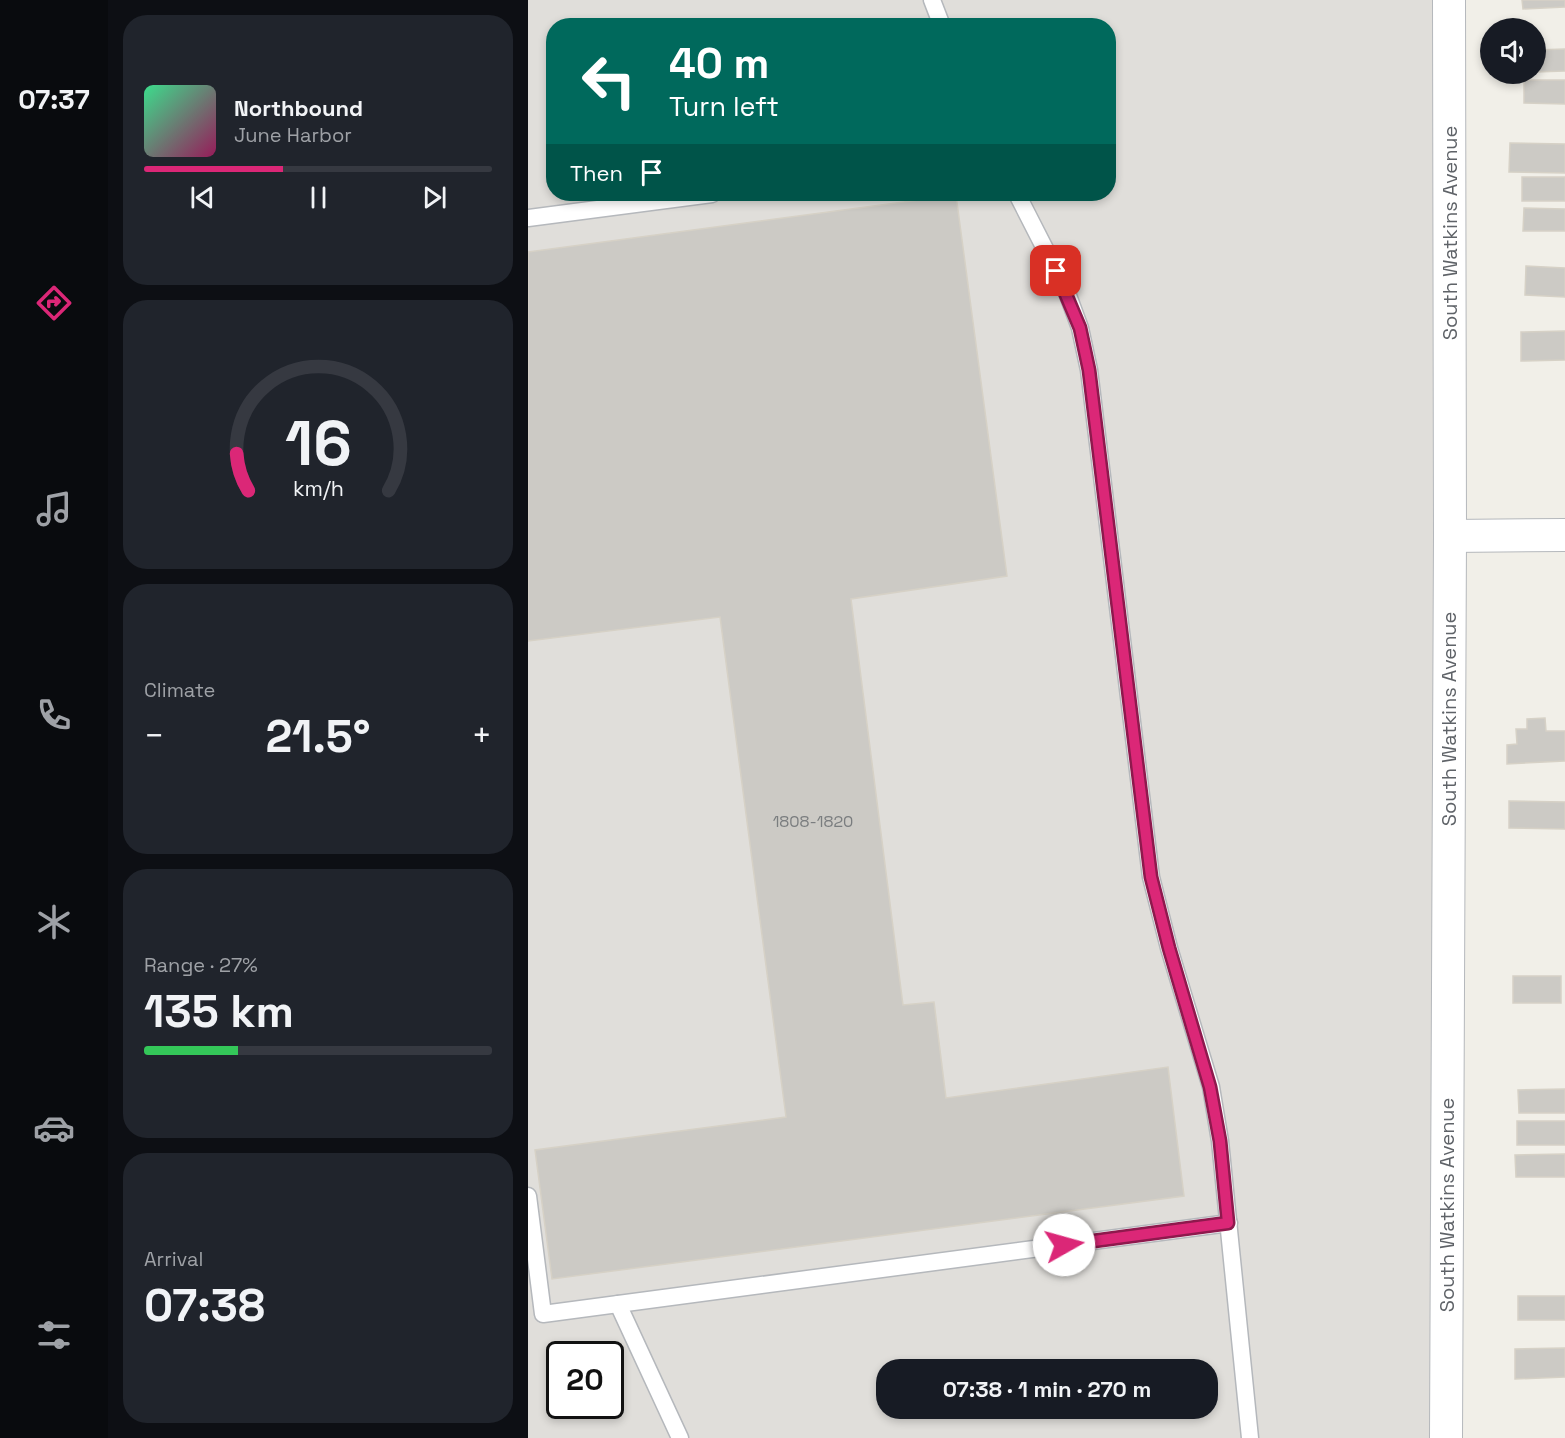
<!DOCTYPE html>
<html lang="en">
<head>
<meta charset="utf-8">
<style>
	:root { --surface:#171b24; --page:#20242c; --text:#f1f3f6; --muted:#9ea1a6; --line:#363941; --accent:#db2777 }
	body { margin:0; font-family:"Space Grotesk",sans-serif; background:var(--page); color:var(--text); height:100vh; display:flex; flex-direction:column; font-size:22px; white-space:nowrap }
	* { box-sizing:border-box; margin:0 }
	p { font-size:20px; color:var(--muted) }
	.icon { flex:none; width:33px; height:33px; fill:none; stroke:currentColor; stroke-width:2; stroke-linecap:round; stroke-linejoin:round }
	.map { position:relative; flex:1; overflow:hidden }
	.panel { display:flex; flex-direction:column; gap:15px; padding:15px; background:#0d0f14; width:420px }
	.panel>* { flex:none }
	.guide { position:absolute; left:18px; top:18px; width:570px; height:183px; border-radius:24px; box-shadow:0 3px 9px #0003; background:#00695c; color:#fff; overflow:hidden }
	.buttons { position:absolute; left:952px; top:18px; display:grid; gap:12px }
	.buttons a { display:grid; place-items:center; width:66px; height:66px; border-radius:50%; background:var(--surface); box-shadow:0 3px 9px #0003; font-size:30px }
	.speed { position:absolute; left:18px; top:1341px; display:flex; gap:12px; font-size:30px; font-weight:700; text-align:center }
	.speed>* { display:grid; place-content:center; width:78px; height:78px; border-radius:50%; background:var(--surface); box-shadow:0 3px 9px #0003; line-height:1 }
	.speed .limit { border:3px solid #111; border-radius:9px; background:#fff; color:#111 }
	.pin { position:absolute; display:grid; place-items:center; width:51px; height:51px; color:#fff; margin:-26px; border-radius:12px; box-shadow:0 3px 9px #0006 }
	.me { position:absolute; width:66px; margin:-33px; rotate:83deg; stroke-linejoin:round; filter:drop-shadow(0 0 4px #0008) }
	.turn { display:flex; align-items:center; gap:21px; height:126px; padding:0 24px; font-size:27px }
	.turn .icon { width:78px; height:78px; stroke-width:2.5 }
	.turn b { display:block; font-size:42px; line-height:51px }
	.then { display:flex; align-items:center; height:57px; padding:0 24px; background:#0003; gap:12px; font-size:22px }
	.big { font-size:45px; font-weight:800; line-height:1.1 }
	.panel .card { flex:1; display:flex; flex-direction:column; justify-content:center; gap:9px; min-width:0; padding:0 21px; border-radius:24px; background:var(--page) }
	.panel .dial { align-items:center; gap:0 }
	.dial svg { height:156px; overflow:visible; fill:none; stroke:var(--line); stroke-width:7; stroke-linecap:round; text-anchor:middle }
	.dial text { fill:var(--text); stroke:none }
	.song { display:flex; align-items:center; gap:18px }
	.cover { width:72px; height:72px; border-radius:9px; background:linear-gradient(135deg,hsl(150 70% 55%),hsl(330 70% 35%)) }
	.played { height:6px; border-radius:3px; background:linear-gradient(90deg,var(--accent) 40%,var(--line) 40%) }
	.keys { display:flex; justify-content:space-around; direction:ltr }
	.heat { display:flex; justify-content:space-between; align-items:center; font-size:33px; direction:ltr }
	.charge { height:9px; border-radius:4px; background:linear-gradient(90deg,#34c759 27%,var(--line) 0) }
	.trip { position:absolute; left:348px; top:1359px; width:342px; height:60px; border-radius:24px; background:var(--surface); box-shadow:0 3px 9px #0003; font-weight:800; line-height:60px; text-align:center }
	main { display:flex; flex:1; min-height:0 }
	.tabs { display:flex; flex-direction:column; width:108px; justify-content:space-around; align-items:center; background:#090b0e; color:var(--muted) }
	.tabs .icon { width:42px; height:42px }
	.tabs .current { color:var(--accent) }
	.tabs b { font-size:27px; color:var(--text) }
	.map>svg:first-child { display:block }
	.industrial { fill:#e0deda; fill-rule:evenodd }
	.building { fill:#cccac5; stroke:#d6d1c6; stroke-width:1.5 }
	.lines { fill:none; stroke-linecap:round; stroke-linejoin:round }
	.lane-casing { stroke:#b5b8bc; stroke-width:19 }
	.street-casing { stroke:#b5b8bc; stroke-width:34 }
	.lane { stroke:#fff; stroke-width:16 }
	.street { stroke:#fff; stroke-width:32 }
	.route-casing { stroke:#8e194d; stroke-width:15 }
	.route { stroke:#db2777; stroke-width:10 }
	.labels { text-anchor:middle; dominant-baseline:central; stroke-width:6; stroke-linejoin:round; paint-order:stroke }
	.number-label { font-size:16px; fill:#7a7d7f }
	.street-label { font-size:20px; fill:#5f6368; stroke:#fff }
</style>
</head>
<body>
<main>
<nav class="tabs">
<b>07:37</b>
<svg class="icon current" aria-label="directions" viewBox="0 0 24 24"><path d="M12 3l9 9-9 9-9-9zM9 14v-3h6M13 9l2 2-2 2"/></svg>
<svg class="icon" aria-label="music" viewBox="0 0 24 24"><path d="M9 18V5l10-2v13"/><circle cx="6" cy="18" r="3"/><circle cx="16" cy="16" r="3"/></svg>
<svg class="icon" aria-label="phone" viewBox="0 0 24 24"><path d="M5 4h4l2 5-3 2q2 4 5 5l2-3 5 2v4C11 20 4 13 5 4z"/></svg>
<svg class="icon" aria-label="climate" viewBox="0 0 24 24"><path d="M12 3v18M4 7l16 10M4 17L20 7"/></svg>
<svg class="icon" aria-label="car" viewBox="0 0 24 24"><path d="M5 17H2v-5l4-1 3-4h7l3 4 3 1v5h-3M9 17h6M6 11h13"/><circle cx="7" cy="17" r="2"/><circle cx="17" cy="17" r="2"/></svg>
<svg class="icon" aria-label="filters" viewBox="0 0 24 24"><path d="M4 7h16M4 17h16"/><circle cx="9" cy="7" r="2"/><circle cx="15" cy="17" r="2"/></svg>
</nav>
<section class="panel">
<div class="card">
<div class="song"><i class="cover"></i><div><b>Northbound</b><p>June Harbor</p></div></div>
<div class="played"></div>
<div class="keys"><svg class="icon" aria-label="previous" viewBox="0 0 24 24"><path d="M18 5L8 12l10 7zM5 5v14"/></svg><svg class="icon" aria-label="pause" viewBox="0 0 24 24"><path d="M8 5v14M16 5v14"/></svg><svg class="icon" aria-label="next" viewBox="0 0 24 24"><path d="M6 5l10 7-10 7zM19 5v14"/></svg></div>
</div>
<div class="card dial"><svg viewBox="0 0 100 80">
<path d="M14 69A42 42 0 1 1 86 69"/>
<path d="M14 69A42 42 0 0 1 8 50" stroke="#db2777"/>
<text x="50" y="56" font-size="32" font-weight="700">16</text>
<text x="50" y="72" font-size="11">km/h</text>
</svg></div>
<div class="card"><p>Climate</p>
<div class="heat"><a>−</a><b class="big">21.5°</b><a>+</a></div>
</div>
<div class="card"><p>Range · 27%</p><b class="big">135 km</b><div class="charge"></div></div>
<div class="card"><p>Arrival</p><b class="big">07:38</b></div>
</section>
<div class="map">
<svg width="1037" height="1438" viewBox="0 0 1037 1438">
	<rect width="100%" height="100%" fill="#f1efe8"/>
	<path class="industrial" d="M0,0h910l4,1438h-914zM26,26h554v168h-554zM32,1354h50v52h-50zM358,1370h322v38h-322z"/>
	<g class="building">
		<path d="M994,0h43v7l-42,2z"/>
		<path d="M1037,49v22l-29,1v-22z"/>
		<path d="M996,80h41v24l-41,-1z"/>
		<path d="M982,143l55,1v29l-56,-1z"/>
		<rect x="994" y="177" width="43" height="24"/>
		<path d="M428,195l51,381 -156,23 52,406 31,-3 12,96 222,-31 16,129 -632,83 -17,-129 251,-33 -66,-500 -192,24v-389z"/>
		<path d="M996,208l41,1v22h-42z"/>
		<path d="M998,266l39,2v29l-40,-2z"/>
		<path d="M1037,331v29l-44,1v-29z"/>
		<path d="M1017,718l1,13h19v30l-58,3v-19l10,-1 -1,-15h11v-10z"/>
		<path d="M981,801l56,1v27l-56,-1z"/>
		<rect x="985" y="976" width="48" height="27"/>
		<path d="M1037,1089v24h-46l-1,-23z"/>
		<rect x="989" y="1121" width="48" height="24"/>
		<path d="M1037,1154v23h-49l-1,-22z"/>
		<rect x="990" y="1296" width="47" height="24"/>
		<path d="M1037,1348v29l-50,2v-30z"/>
	</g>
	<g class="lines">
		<g class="lane-casing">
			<g id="lane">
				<path d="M404,0l10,26"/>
				<path d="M489,194l49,96 14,38 9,42 62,507 18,71 42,139 9,54 30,297"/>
				<path d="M0,218l184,-24"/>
				<path d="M0,1196l15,118 686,-91"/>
				<path d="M90,1304l62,134"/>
			</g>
		</g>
		<g class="street-casing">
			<g id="street">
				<path d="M922,536l115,-1"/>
				<path d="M918,1438l4,-902 -1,-536"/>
			</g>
		</g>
		<use href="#lane" class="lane"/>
		<use href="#street" class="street"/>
	</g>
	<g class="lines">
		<g class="route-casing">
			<path id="route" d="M528,271l24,57 9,42 62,507 18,71 41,139 10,54 8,82 -164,22"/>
		</g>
		<use href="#route" class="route"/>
	</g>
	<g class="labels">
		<g class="number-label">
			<text x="285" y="821">1808-1820</text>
		</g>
		<g class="street-label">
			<text transform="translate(922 233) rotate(-90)">South Watkins Avenue</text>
			<text transform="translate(921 719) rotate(-90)">South Watkins Avenue</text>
			<text transform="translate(919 1205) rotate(-90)">South Watkins Avenue</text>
		</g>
	</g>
</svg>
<div class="buttons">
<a><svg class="icon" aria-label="sound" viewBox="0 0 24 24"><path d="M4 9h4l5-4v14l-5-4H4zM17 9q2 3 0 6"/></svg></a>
</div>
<div class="speed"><div class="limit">20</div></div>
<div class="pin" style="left:528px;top:271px;background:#d93025"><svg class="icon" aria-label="arrive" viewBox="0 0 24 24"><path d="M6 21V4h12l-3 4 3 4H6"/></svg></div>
<svg class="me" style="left:536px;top:1245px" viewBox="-20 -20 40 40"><circle r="19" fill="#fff"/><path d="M0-13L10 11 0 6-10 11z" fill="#db2777"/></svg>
<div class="trip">07:38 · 1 min · 270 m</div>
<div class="guide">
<div class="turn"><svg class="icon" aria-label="left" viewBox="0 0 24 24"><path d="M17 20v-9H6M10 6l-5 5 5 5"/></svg><div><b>40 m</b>Turn left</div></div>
<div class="then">Then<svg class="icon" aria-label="arrive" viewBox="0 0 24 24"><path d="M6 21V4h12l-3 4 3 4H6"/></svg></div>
</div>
</div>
</main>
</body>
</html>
